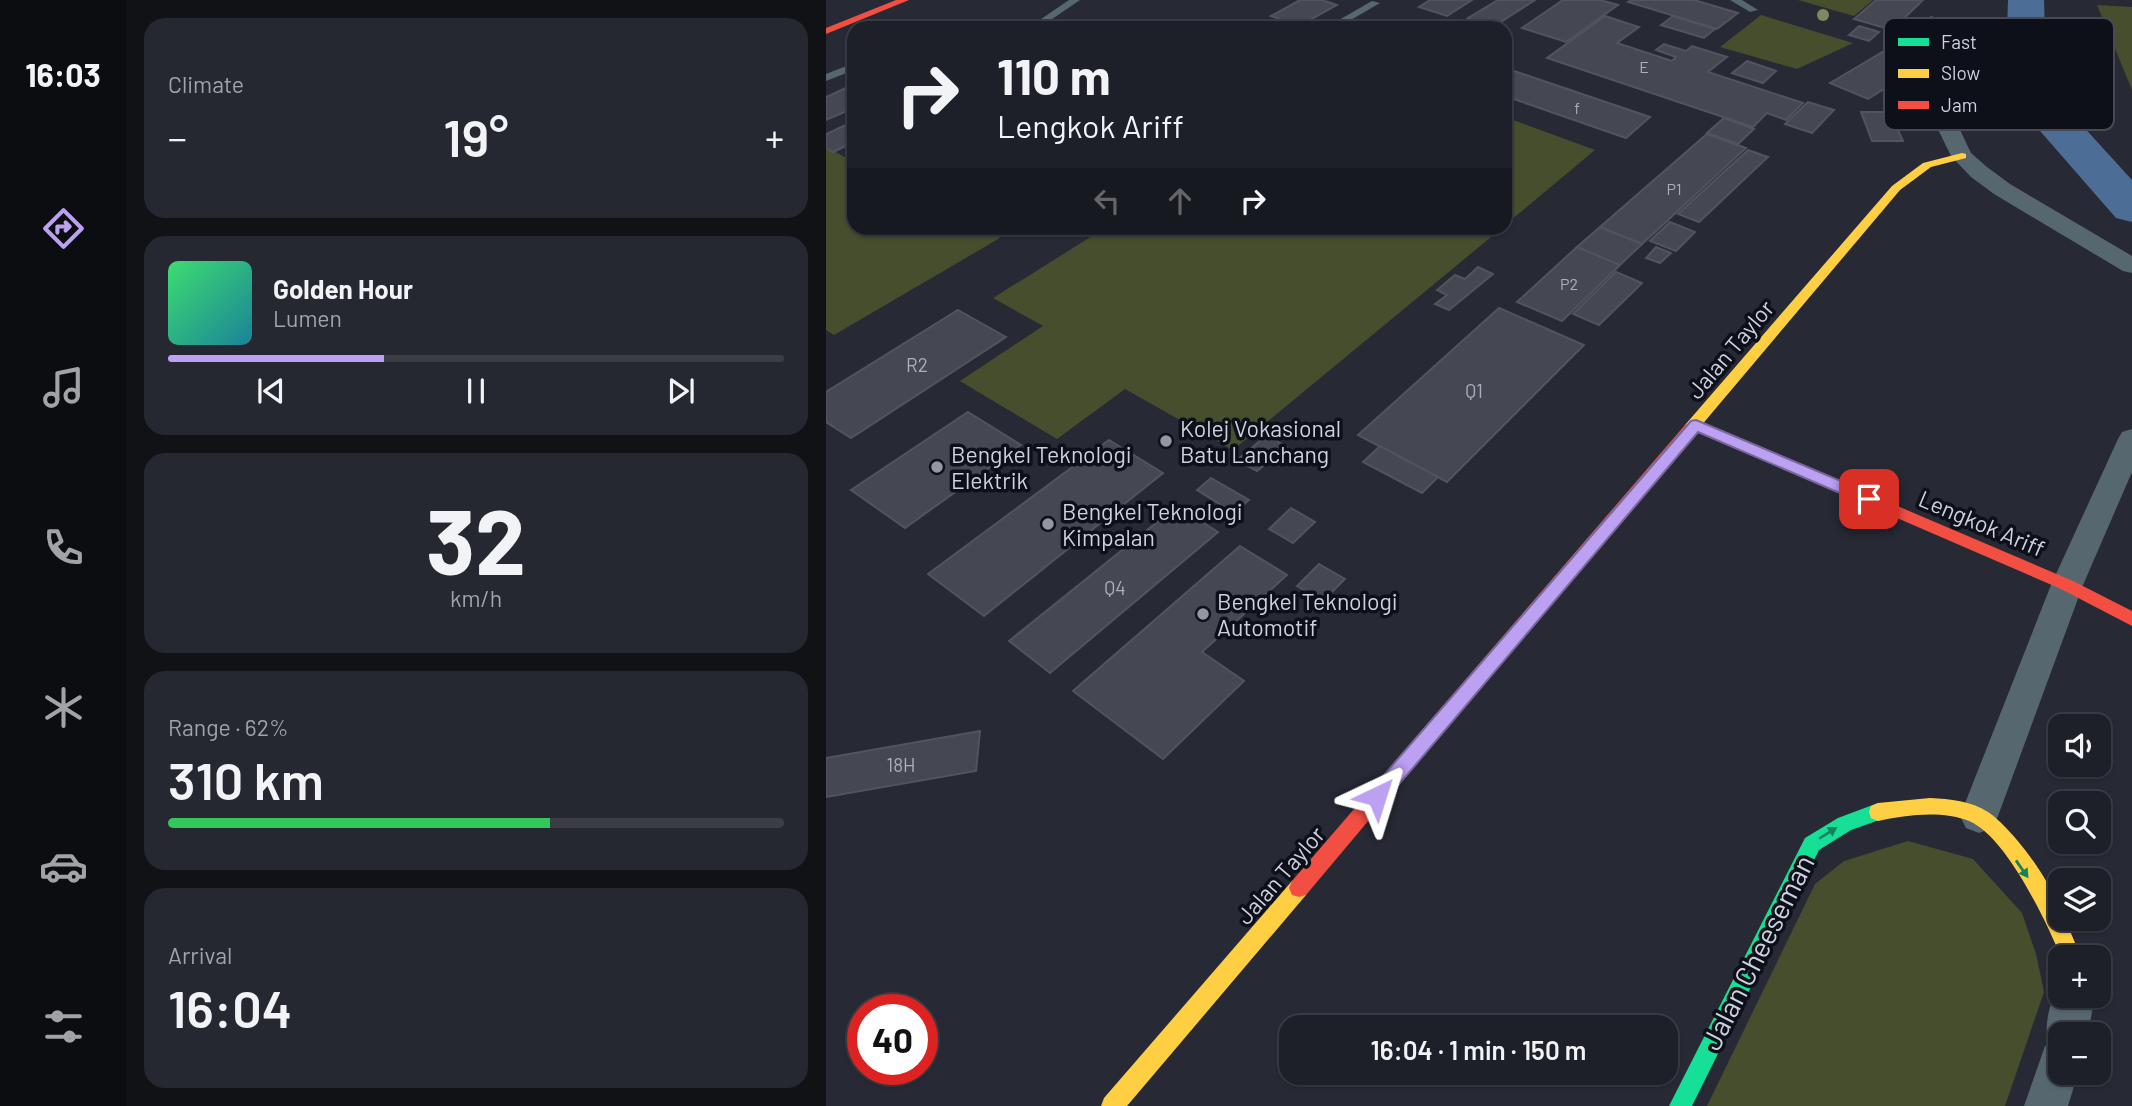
<!DOCTYPE html>
<html lang="en">
<head>
<meta charset="utf-8">
<style>
	:root { --surface:#1d2028; --page:#252830; --text:#f1f3f6; --muted:#a0a3a8; --line:#3b3e45; --accent:#bca0f2 }
	body { margin:0; font-family:Barlow,sans-serif; background:var(--page); color:var(--text); height:100vh; display:flex; flex-direction:column; font-size:26px; white-space:nowrap }
	* { box-sizing:border-box; margin:0 }
	p { font-size:23px; color:var(--muted) }
	.icon { flex:none; width:38px; height:38px; fill:none; stroke:currentColor; stroke-width:2; stroke-linecap:round; stroke-linejoin:round }
	.map { position:relative; flex:1; overflow:hidden }
	.panel { display:flex; flex-direction:column; gap:18px; padding:18px; background:#101216; width:700px }
	.panel>* { flex:none }
	.guide { position:absolute; left:21px; top:21px; width:665px; height:214px; border-radius:21px; box-shadow:0 2px 5px #0004,0 0 0 2px var(--line); background:#1d2028; color:var(--text); overflow:hidden }
	.tools { position:absolute; left:1222px; top:714px; display:grid; gap:14px }
	.tools a { display:grid; place-items:center; width:63px; height:63px; border-radius:14px; background:var(--surface); box-shadow:0 2px 5px #0004,0 0 0 2px var(--line); font-size:35px }
	.speed { position:absolute; left:21px; top:994px; display:flex; gap:14px; font-size:35px; font-weight:700; text-align:center }
	.speed>* { display:grid; place-content:center; width:91px; height:91px; border-radius:50%; background:var(--surface); box-shadow:0 2px 5px #0004,0 0 0 2px var(--line); line-height:1 }
	.speed .limit { border:10px solid #d22; background:#fff; color:#111 }
	.pin { position:absolute; display:grid; place-items:center; width:60px; height:60px; color:#fff; margin:-30px; border-radius:14px; box-shadow:0 4px 10px #0006 }
	.me { position:absolute; width:77px; margin:-38px; rotate:41deg; stroke-linejoin:round; filter:drop-shadow(0 0 5px #0008) }
	.turn { display:flex; align-items:center; gap:24px; height:147px; padding:0 35px; font-size:32px }
	.turn .icon { width:91px; height:91px; stroke-width:2.5 }
	.turn b { display:block; font-size:49px; line-height:60px }
	.lanes { display:flex; align-items:center; height:66px; padding:0 35px; background:#0003; justify-content:center; gap:35px; direction:ltr }
	.lanes .off { opacity:.35 }
	.big { font-size:52px; font-weight:600; line-height:1.1 }
	.panel .tile { flex:1; display:flex; flex-direction:column; justify-content:center; gap:10px; min-width:0; padding:0 24px; border-radius:21px; background:var(--page) }
	.panel .dial { align-items:center; gap:0 }
	.dial b { font-size:91px; line-height:1 }
	.song { display:flex; align-items:center; gap:21px }
	.cover { width:84px; height:84px; border-radius:10px; background:linear-gradient(135deg,hsl(140 70% 55%),hsl(190 70% 35%)) }
	.played { height:7px; border-radius:4px; background:linear-gradient(90deg,var(--accent) 35%,var(--line) 35%) }
	.keys { display:flex; justify-content:space-around; direction:ltr }
	.heat { display:flex; justify-content:space-between; align-items:center; font-size:38px; direction:ltr }
	.charge { height:10px; border-radius:5px; background:linear-gradient(90deg,#34c759 62%,var(--line) 0) }
	.trip { position:absolute; left:453px; top:1015px; width:399px; height:70px; border-radius:21px; background:var(--surface); box-shadow:0 2px 5px #0004,0 0 0 2px var(--line); font-weight:600; line-height:70px; text-align:center }
	main { display:flex; flex:1; min-height:0 }
	.dock { display:flex; flex-direction:column; width:126px; justify-content:space-around; align-items:center; background:#0c0d10; color:var(--muted) }
	.dock .icon { width:49px; height:49px }
	.dock .on { color:var(--accent) }
	.dock b { font-size:32px; color:var(--text) }
	.map>svg:first-child { display:block }
	.green { fill:#464e2d }
	.lines { fill:none; stroke-linecap:round; stroke-linejoin:round }
	.river { fill:#4c6d96; fill-rule:evenodd }
	.building { fill:#454852; stroke:#51545e; stroke-width:2 }
	.lane { fill:#576770; fill-rule:evenodd }
	.street { fill:#576770; fill-rule:evenodd }
	.fast { fill:#16e098; fill-rule:evenodd }
	.slow { fill:#ffcf43; fill-rule:evenodd }
	.jam { fill:#f24e42; fill-rule:evenodd }
	.tree { fill:#7d8a60 }
	.oneway { fill:#12825f }
	.route { fill:#bca0f2; stroke:#7a689d; stroke-width:2 }
	.poi-dot { fill:#9397a4; stroke:#0e1019; stroke-width:2.5 }
	.labels { text-anchor:middle; dominant-baseline:central; stroke-width:7; stroke-linejoin:round; paint-order:stroke }
	.far-number-label { font-size:16px; fill:#abafbc }
	.number-label { font-size:19px; fill:#abafbc }
	.street-label { font-size:23px; fill:#cdd1df; stroke:#0e1019 }
	.poi-label { font-size:23px; fill:#cdd1df; stroke:#0e1019; text-anchor:start }
	.near-street-label { font-size:28px; fill:#cdd1df; stroke:#0e1019 }
	.key { fill:#0e1019; stroke:#474a54; stroke-width:2 }
	.key-label { font-size:19px; fill:#cdd1df }
</style>
</head>
<body>
<main>
<nav class="dock">
<b>16:03</b>
<svg class="icon on" aria-label="directions" viewBox="0 0 24 24"><path d="M12 3l9 9-9 9-9-9zM9 14v-3h6M13 9l2 2-2 2"/></svg>
<svg class="icon" aria-label="music" viewBox="0 0 24 24"><path d="M9 18V5l10-2v13"/><circle cx="6" cy="18" r="3"/><circle cx="16" cy="16" r="3"/></svg>
<svg class="icon" aria-label="phone" viewBox="0 0 24 24"><path d="M5 4h4l2 5-3 2q2 4 5 5l2-3 5 2v4C11 20 4 13 5 4z"/></svg>
<svg class="icon" aria-label="climate" viewBox="0 0 24 24"><path d="M12 3v18M4 7l16 10M4 17L20 7"/></svg>
<svg class="icon" aria-label="car" viewBox="0 0 24 24"><path d="M5 17H2v-5l4-1 3-4h7l3 4 3 1v5h-3M9 17h6M6 11h13"/><circle cx="7" cy="17" r="2"/><circle cx="17" cy="17" r="2"/></svg>
<svg class="icon" aria-label="filters" viewBox="0 0 24 24"><path d="M4 7h16M4 17h16"/><circle cx="9" cy="7" r="2"/><circle cx="15" cy="17" r="2"/></svg>
</nav>
<section class="panel">
<div class="tile"><p>Climate</p>
<div class="heat"><a>−</a><b class="big">19°</b><a>+</a></div>
</div>
<div class="tile">
<div class="song"><i class="cover"></i><div><b>Golden Hour</b><p>Lumen</p></div></div>
<div class="played"></div>
<div class="keys"><svg class="icon" aria-label="previous" viewBox="0 0 24 24"><path d="M18 5L8 12l10 7zM5 5v14"/></svg><svg class="icon" aria-label="pause" viewBox="0 0 24 24"><path d="M8 5v14M16 5v14"/></svg><svg class="icon" aria-label="next" viewBox="0 0 24 24"><path d="M6 5l10 7-10 7zM19 5v14"/></svg></div>
</div>
<div class="tile dial"><b>32</b><p>km/h</p></div>
<div class="tile"><p>Range · 62%</p><b class="big">310 km</b><div class="charge"></div></div>
<div class="tile"><p>Arrival</p><b class="big">16:04</b></div>
</section>
<div class="map">
<svg width="1306" height="1106" viewBox="0 0 1306 1106">
	<rect width="100%" height="100%" fill="#272a35"/>
	<g class="green">
		<path d="M972,0h75l-19,16z"/>
		<path d="M1271,5l35,2v83z"/>
		<path d="M935,15l92,28 -56,26 -77,-22z"/>
		<path d="M679,117l90,33 -90,75z"/>
		<path d="M0,147l28,15v66h127l19,10 -166,97 -8,-5z"/>
		<path d="M279,228h397l-269,222 -108,-61 -68,50 -97,-58 83,-55 -50,-28z"/>
		<path d="M1082,841l65,18 49,54 14,41 8,38 -39,114h-298l108,-222 29,-23z"/>
	</g>
	<g class="lines">
		<path class="river" d="M1182,0h36l1,33 -4,39 18,28 73,80v42l-16,-4 -89,-102 -26,-44 6,-39z"/>
	</g>
	<g class="building">
		<path d="M474,0h22l15,5 -38,21 -28,-10z"/>
		<path d="M604,0h42l-25,16 -28,-9z"/>
		<path d="M672,0h37l-42,27 -25,-9z"/>
		<path d="M737,0h37l18,5 -52,37 -44,-14z"/>
		<path d="M805,0h63l44,13 -21,16 -89,-27z"/>
		<path d="M1050,0h47l-31,30 -38,-11z"/>
		<path d="M779,16l34,11 -22,16 55,18 4,-4 -20,-7 8,-6 22,7 6,-5 35,11 -19,15 95,31 -17,17 -19,-7 -14,14 -206,-69z"/>
		<path d="M847,16l42,13 -11,9 -43,-13z"/>
		<path d="M1105,17l22,7 -13,9 -21,-8z"/>
		<path d="M1033,26l20,6 -10,9 -20,-6z"/>
		<path d="M1058,51l37,15 -53,33 -38,-16z"/>
		<path d="M921,61l29,10 -13,12 -31,-10z"/>
		<path d="M679,68l145,49 -24,21 -121,-42z"/>
		<path d="M28,84v24l-28,12v-23z"/>
		<path d="M982,102l26,8 -22,23 -27,-9z"/>
		<path d="M1035,112h29l13,29h-31z"/>
		<path d="M898,118l30,11 -16,15 -31,-11z"/>
		<path d="M28,121v21l-21,10 -7,-4v-14z"/>
		<path d="M881,134l39,14 -104,96 -42,-17z"/>
		<path d="M922,150l20,7 -69,65 -21,-8z"/>
		<path d="M844,222l25,10 -19,19 -26,-10z"/>
		<path d="M774,227l42,17 -22,21 -43,-18z"/>
		<path d="M751,247l43,18 -58,56 -45,-19z"/>
		<path d="M830,247l15,6 -11,10 -14,-5z"/>
		<path d="M652,267l15,7 -44,36 -14,-6 12,-9 -10,-5 18,-15 10,4z"/>
		<path d="M790,272l26,11 -43,42 -26,-11z"/>
		<path d="M673,308l85,37 -137,137 -89,-47z"/>
		<path d="M132,310l48,27 -155,101 -25,-16v-30z"/>
		<path d="M142,412l53,33 -116,83 -54,-38z"/>
		<path d="M441,435l20,12 -30,24 -20,-11z"/>
		<path d="M283,440l54,33 -179,143 -56,-42z"/>
		<path d="M554,446l58,31 -16,16 -59,-31z"/>
		<path d="M385,478l38,22 -15,13 -37,-23z"/>
		<path d="M351,506l41,26 -168,141 -41,-32z"/>
		<path d="M465,508l24,14 -22,21 -24,-14z"/>
		<path d="M414,546l47,29 -85,77 42,29 -81,78 -90,-68z"/>
		<path d="M493,564l26,15 -22,22 -26,-15z"/>
		<path d="M154,731l-4,40 -150,26v-39z"/>
	</g>
	<g class="lines">
		<g class="lane">
			<path d="M243,0h11l-41,28h-11z"/>
			<path d="M904,0h12l16,10 -8,2z"/>
			<path d="M546,1l8,2 -43,25h-12z"/>
			<path d="M28,63v7l-28,11v-7z"/>
		</g>
		<g class="street">
			<path d="M1112,90l7,2 8,23 18,38 16,14 23,17 122,72v17l-9,-2 -129,-77 -23,-17 -20,-21 -20,-41 -3,-19 3,-4z"/>
			<path d="M1306,429v43l-49,113 -85,231 -6,12 -13,5 -13,-5 -6,-12 91,-231 67,-146 4,-7z"/>
			<path d="M1233,981l1,15h35l-7,38h-28v39h18l-10,33h-44l21,-60 4,-2c-7,-19 3,-45 10,-63z"/>
		</g>
		<path class="fast" d="M1052,803l7,3 2,6 -2,6 -34,12 -32,20 -127,256h-23l136,-268 33,-20z"/>
		<g class="slow">
			<path d="M1136,153l4,1v4l-35,9 -31,23 -205,243h-10l-2,-4 2,-4 207,-239 31,-23z"/>
			<path d="M1104,798c20,1 41,3 58,14 24,16 72,78 72,107h5l16,38h-20c-15,-36 -55,-121 -92,-136 -28,-11 -63,-6 -91,0l-7,-3 -2,-6 2,-6 7,-3z"/>
			<path d="M473,879l7,2 3,7 -3,7 -179,211h-26l3,-8 188,-217z"/>
		</g>
		<g class="jam">
			<path d="M70,0h13l-83,34v-6z"/>
			<path d="M870,420l377,161 59,30v15l-71,-37 -365,-158 -390,464 -7,2 -7,-2 -3,-7 3,-7 393,-456z"/>
		</g>
	</g>
	<circle class="tree" cx="997" cy="15" r="6"/>
	<defs><path id="oneway-solid" d="M-6-.8H1V-3.2L6.5 0L1 3.2V.8H-6Z" transform="scale(1.75)"/></defs>
	<g class="oneway">
		<use href="#oneway-solid" transform="translate(1002 833) rotate(-32)"/>
		<use href="#oneway-solid" transform="translate(1196 869) rotate(55)"/>
	</g>
	<path class="route" d="M870,420l178,75 2,4 -7,6 -6,-2 -165,-71 -314,370 -7,3 -6,-3 -3,-6 3,-6 320,-369z"/>
	<g class="poi-dot">
		<circle cx="340" cy="441" r="7"/>
		<circle cx="111" cy="467" r="7"/>
		<circle cx="222" cy="524" r="7"/>
		<circle cx="377" cy="614" r="7"/>
	</g>
	<g class="labels">
		<g class="far-number-label">
			<text x="818" y="66">E</text>
			<text x="751" y="107">f</text>
			<text x="848" y="188">P1</text>
			<text x="743" y="283">P2</text>
		</g>
		<g class="number-label">
			<text x="91" y="364">R2</text>
			<text x="648" y="390">Q1</text>
			<text x="289" y="587">Q4</text>
			<text x="75" y="764">18H</text>
		</g>
		<g class="street-label">
			<text transform="translate(904 349) rotate(-50)">Jalan Taylor</text>
			<text transform="translate(1156 523) rotate(23)">Lengkok Ariff</text>
			<text transform="translate(454 875) rotate(-49)">Jalan Taylor</text>
		</g>
		<g class="poi-label">
			<text x="354" y="428">Kolej Vokasional<tspan x="354" dy="26">Batu Lanchang</tspan></text>
			<text x="125" y="454">Bengkel Teknologi<tspan x="125" dy="26">Elektrik</tspan></text>
			<text x="236" y="511">Bengkel Teknologi<tspan x="236" dy="26">Kimpalan</tspan></text>
			<text x="391" y="601">Bengkel Teknologi<tspan x="391" dy="26">Automotif</tspan></text>
		</g>
		<g class="near-street-label">
			<text transform="translate(931 952) rotate(-63)">Jalan Cheeseman</text>
		</g>
	</g>
	<rect x="1058" y="18" width="230" height="112" rx="10" class="key"/>
	<rect x="1072" y="38" width="31" height="8" fill="#16e098"/>
	<rect x="1072" y="69" width="31" height="9" fill="#ffcf43"/>
	<rect x="1072" y="101" width="31" height="8" fill="#f24e42"/>
	<g class="key-label">
		<text x="1115" y="49">Fast</text>
		<text x="1115" y="80">Slow</text>
		<text x="1115" y="112">Jam</text>
	</g>
</svg>
<div class="tools">
<a><svg class="icon" aria-label="sound" viewBox="0 0 24 24"><path d="M4 9h4l5-4v14l-5-4H4zM17 9q2 3 0 6"/></svg></a>
<a><svg class="icon" aria-label="search" viewBox="0 0 24 24"><circle cx="10" cy="10" r="6"/><path d="M15 15l6 6"/></svg></a>
<a><svg class="icon" aria-label="layers" viewBox="0 0 24 24"><path d="M12 4l9 5-9 5-9-5zM3 14l9 5 9-5"/></svg></a>
<a>+</a>
<a>−</a>
</div>
<div class="speed"><div class="limit">40</div></div>
<div class="pin" style="left:1043px;top:499px;background:#d93025"><svg class="icon" aria-label="arrive" viewBox="0 0 24 24"><path d="M6 21V4h12l-3 4 3 4H6"/></svg></div>
<svg class="me" style="left:551px;top:796px" viewBox="-20 -20 40 40"><path d="M0-17L14 15 0 8-14 15z" fill="#bca0f2" stroke="#fff" stroke-width="4"/></svg>
<div class="trip">16:04 · 1 min · 150 m</div>
<div class="guide">
<div class="turn"><svg class="icon" aria-label="right" viewBox="0 0 24 24"><path d="M7 20v-9h11M14 6l5 5-5 5"/></svg><div><b>110 m</b>Lengkok Ariff</div></div>
<div class="lanes"><svg class="icon off" aria-label="left" viewBox="0 0 24 24"><path d="M17 20v-9H6M10 6l-5 5 5 5"/></svg><svg class="icon off" aria-label="ahead" viewBox="0 0 24 24"><path d="M12 20V5M6 11l6-6 6 6"/></svg><svg class="icon" aria-label="right" viewBox="0 0 24 24"><path d="M7 20v-9h11M14 6l5 5-5 5"/></svg></div>
</div>
</div>
</main>
</body>
</html>
